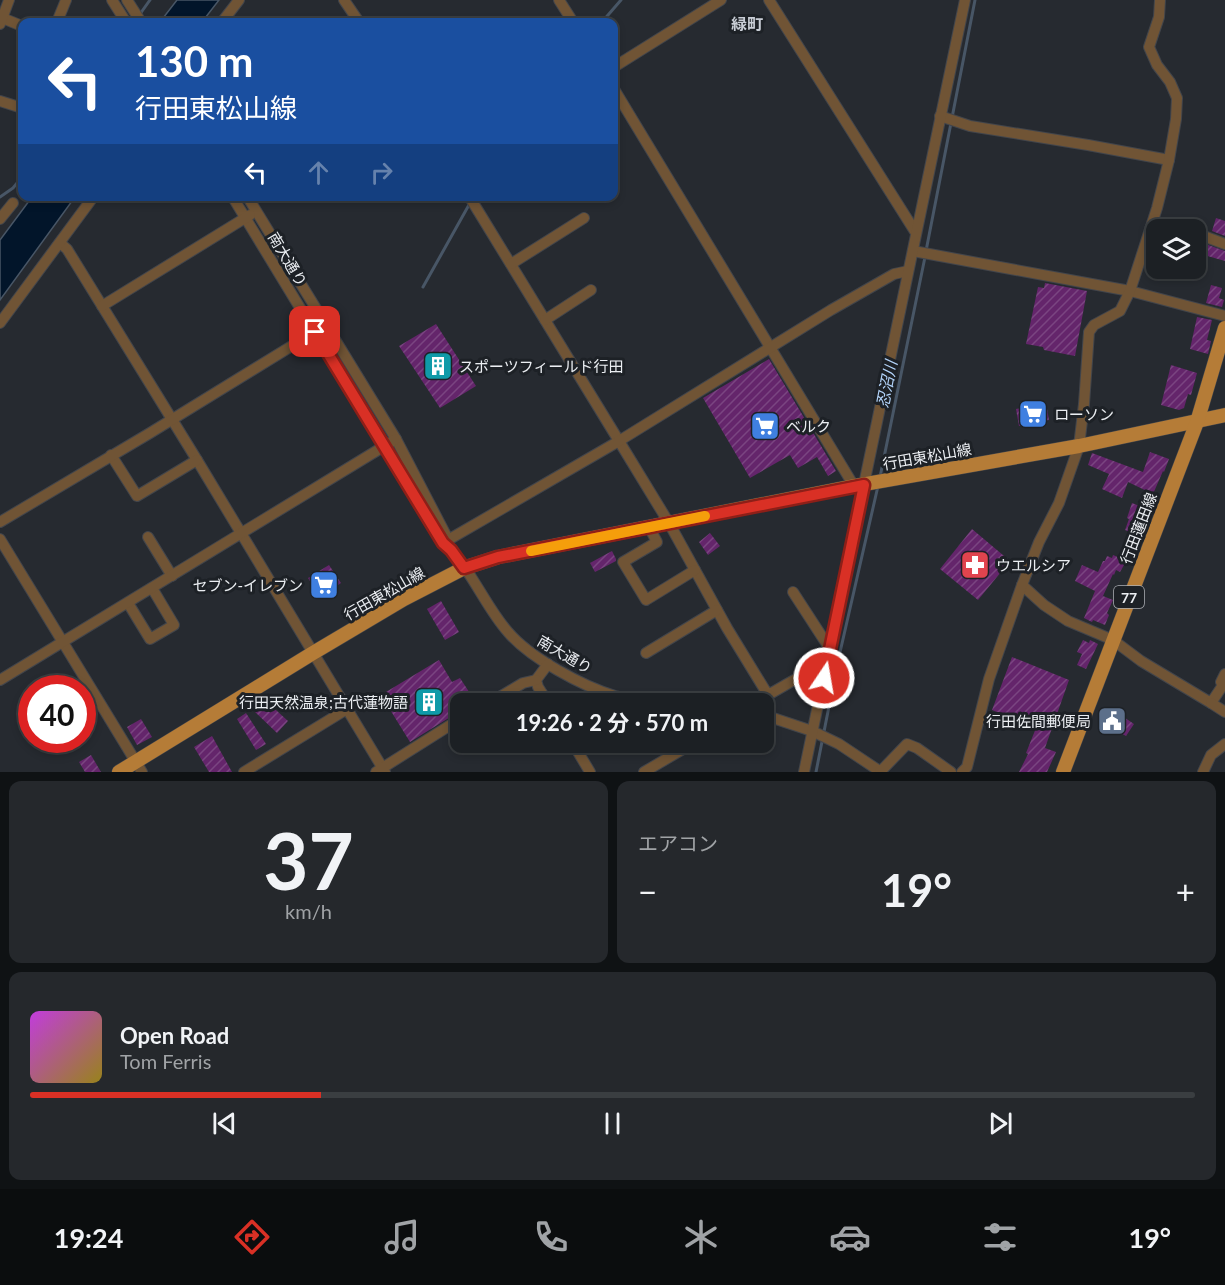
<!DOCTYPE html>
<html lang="ja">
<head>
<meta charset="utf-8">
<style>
	:root { --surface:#1c2024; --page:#25282c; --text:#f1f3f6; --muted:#a0a3a6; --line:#3a3e41; --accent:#d93025 }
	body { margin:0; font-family:Lato,"Noto Sans JP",sans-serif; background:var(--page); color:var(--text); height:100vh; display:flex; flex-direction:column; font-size:22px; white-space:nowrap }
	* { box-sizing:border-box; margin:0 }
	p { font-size:20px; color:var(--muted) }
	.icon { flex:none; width:33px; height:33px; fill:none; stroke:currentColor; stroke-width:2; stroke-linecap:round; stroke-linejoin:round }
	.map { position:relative; height:772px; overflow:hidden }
	.sheet { display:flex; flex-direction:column; gap:9px; padding:9px; background:#0f1214; flex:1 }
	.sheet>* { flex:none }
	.guide { position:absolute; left:18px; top:18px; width:600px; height:183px; border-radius:12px; box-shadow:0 3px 9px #0003,0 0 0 2px var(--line); background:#1a4fa0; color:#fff; overflow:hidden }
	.controls { position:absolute; left:1146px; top:219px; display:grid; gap:12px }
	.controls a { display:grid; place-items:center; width:60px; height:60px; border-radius:12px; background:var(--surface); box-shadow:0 3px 9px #0003,0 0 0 2px var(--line); font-size:30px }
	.speed { position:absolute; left:18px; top:675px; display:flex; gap:12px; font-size:30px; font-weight:700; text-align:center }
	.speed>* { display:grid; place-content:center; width:78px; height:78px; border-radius:50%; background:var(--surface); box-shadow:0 3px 9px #0003,0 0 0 2px var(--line); line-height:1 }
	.speed .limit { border:9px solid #d22; background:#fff; color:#111 }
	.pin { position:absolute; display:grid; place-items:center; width:51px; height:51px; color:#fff; margin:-26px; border-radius:12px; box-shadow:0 3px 9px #0006 }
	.me { position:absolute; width:66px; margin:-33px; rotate:12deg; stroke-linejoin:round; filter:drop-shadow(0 0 4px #0008) }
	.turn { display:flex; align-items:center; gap:21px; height:126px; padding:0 18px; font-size:27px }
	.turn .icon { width:78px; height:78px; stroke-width:2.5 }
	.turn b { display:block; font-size:42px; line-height:51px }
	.lanes { display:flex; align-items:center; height:57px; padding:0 18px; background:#0003; justify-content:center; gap:30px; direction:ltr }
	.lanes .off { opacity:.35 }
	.big { font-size:45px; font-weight:700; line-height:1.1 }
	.sheet .tile { flex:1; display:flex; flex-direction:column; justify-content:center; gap:9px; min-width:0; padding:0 21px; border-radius:12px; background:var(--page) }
	.sheet .dial { align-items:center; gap:0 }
	.dial b { font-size:78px; line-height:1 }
	.song { display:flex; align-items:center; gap:18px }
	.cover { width:72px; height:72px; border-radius:9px; background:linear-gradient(135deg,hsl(290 70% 55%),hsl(50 70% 35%)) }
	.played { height:6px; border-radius:3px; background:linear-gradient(90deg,var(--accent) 25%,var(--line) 25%) }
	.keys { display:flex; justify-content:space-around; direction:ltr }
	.heat { display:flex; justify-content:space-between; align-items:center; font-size:33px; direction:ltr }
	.sheet .tiles { flex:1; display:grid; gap:9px; grid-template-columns:1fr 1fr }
	.tile:last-child { grid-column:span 2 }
	.trip { position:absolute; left:450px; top:693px; width:324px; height:60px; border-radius:12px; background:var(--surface); box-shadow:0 3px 9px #0003,0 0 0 2px var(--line); font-weight:700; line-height:60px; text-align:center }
	.dock { display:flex; height:96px; justify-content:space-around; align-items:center; background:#0b0d0e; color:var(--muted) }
	.dock .icon { width:42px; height:42px }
	.dock .current { color:var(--accent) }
	.dock b { font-size:27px; color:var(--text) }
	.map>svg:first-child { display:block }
	.water { fill:#02152a; stroke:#485666; stroke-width:1.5 }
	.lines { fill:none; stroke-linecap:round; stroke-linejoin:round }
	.stream { stroke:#485666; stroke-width:3 }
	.building { fill:url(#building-hatch) }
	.minor-casing { stroke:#42454b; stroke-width:12 }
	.major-casing { stroke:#42454b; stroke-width:15 }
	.minor { stroke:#705435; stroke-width:10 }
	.major { stroke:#b57c37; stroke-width:14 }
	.route-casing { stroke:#8d1f18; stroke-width:15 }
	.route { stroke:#d93025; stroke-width:10 }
	.slow { stroke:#f59e0b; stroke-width:10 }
	.labels { text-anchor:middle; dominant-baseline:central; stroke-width:6; stroke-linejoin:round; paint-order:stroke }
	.shield { fill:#1d2126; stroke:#adb0b5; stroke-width:1.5 }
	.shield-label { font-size:14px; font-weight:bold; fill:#ebeef2 }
	.street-label { font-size:15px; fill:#ebeef2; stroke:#1d2126 }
	.poi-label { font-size:15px; fill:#ebeef2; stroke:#1d2126; text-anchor:start }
	.neighbourhood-label { font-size:16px; font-weight:bold; fill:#c9ced6; stroke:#1d2126 }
	.water-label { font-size:16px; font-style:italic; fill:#b3d4fa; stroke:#1d2126 }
</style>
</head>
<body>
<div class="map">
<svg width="1225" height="772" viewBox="0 0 1225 772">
	<defs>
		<pattern id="building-hatch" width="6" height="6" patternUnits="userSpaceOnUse" patternTransform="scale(1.5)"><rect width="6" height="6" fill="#64256b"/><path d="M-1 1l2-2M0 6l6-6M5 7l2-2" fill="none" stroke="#7a4581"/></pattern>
	</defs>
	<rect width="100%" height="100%" fill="#262a30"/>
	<g class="water">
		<path d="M177,0h42l-17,22h-42z"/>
		<path d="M32,197h43l-75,103v-60z"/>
	</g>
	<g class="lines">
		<g class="stream">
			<path d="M140,14l10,-14"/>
			<path d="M602,22l19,-22"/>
			<path d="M0,197l13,-9 9,-11"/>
			<path d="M926,251l49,-251"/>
			<path d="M423,287l47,-84"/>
			<path d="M880,477l45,-220"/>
			<path d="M816,772l22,-111 40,-175"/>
		</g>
	</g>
	<g class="building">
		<path d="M1216,218l9,3v15l-13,-5z"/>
		<path d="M1200,242l25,9v10l-28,-8z"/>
		<path d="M1045,283l42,8 -12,65 -31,-6 -1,-3 -17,-3 12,-57 6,1z"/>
		<path d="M1211,285l11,3 -3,10 5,2 -2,7 -16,-4z"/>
		<path d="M1197,317l15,3 -5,20 4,1 -3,13 -18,-5z"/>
		<path d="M436,324l40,62 -36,22 -41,-62z"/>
		<path d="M769,359l67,112 -8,5 -11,-19 -19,11 -8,-13 -40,23 -47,-80z"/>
		<path d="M1171,365l26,8 -6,22 -3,-1 -4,14 -5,2 -18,-5z"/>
		<path d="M1046,403l3,17 -30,6 -3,-17z"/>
		<path d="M1150,452l19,7 -5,13 -1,-1 -10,23 -25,-12 -6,16 -20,-9 7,-15 -21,-9 4,-12 51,19z"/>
		<path d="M1132,503l10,4 -3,8 8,4 -13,32 -10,-4 6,-15 -5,-2 4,-11 -2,-1z"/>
		<path d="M972,529l38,32 -32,39 -38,-31z"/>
		<path d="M710,533l10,13 -12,9 -9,-13z"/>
		<path d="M612,551l4,8v2l-21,11 -5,-9z"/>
		<path d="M1119,554l9,4 -8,14 -4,-2 -2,5 -1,-1 -10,22 10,4 -6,13 2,2 -4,10 -12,-5 -1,2 -8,-4 11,-27 -20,-10 7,-16 16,7 5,-11h2l2,-5 5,2 1,-3 5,2z"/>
		<path d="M329,565l12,18 -21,14 -12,-19z"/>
		<path d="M441,601l18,31 -14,8 -18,-31z"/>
		<path d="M1083,640l6,3 1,-3 8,4 -12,25 -9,-4 5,-11 -5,-2z"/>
		<path d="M1012,657l57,23 -24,68 11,4 -9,20h-28l9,-18 -2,-1 10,-25 -44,-18z"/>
		<path d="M439,660l13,22 8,-4 17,26h-17v7l-50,31 -29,-47z"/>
		<path d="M266,701l22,20 -11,12 -25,-24z"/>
		<path d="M1109,707l25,17 -8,12 -11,-6 -2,3 -14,-9z"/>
		<path d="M246,713l20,31 -10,6 -19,-31z"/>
		<path d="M141,719l11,18 -15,8 -10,-18z"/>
		<path d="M212,736l20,36h-23l-15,-25z"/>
		<path d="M91,755l10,17h-16l-6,-10z"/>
	</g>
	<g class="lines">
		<g class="minor-casing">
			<g id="minor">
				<path d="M112,0l14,22"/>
				<path d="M127,0l14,22"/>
				<path d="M344,0l15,22"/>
				<path d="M559,0l14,22"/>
				<path d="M769,0l147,233"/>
				<path d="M0,17l22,9"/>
				<path d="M57,22l9,-22"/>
				<path d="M222,22l17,-22"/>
				<path d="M0,24l9,-24"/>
				<path d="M614,67l107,-67"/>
				<path d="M614,89l240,397"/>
				<path d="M0,101l22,7"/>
				<path d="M940,116l30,10 118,19 81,15"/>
				<path d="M232,196l211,347c28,24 41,62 65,89 22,26 74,54 107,64 19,5 39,7 59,8"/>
				<path d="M247,196l149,243 53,102"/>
				<path d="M469,196l150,245 50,82 58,105 41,67 59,-34"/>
				<path d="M0,219l13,-16"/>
				<path d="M1206,237l19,7"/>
				<path d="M60,243l7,6 130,211 188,312"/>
				<path d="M913,251l217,40 95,25"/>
				<path d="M511,264l73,-46"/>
				<path d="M102,306l148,-91"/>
				<path d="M545,320l46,-30"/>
				<path d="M0,323l94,-127"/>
				<path d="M111,455l26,41 60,-36"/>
				<path d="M0,522l150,-89 171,-105"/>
				<path d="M649,527l8,15 -34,20 23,38 49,-30"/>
				<path d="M148,537l24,39"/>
				<path d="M0,539l142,233"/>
				<path d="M448,540l171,-99 212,-131 63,-36 14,-3"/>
				<path d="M1022,585l22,20 24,16 45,19 28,21 70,42 12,-18 -2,-3 4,-8"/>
				<path d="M793,592l37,57"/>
				<path d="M128,603l22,36 24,-14 -22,-37"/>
				<path d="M646,653l71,-43"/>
				<path d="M548,664l-12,16 2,7 11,17"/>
				<path d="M0,680l396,-241"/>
				<path d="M1211,703l14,9"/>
				<path d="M488,704l35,-21 13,-3"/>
				<path d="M764,715l48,16 27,13 42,28"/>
				<path d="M572,742l18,30"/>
				<path d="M244,772l103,-63"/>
				<path d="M376,772l84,-53"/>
				<path d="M644,772l51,-30"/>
				<path d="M804,772l161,-772"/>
				<path d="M880,772l27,-28 10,4 34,24"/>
				<path d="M962,772l5,-5 22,-88 33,-94 17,-43 20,-39 20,-57 5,-42 5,-72 5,-7 26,-14 10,-20 27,-83 12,-48 7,-41 1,-21 -7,-16 -13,-17 -8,-18 10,-30 1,-17"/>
				<path d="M1203,772l8,-17 14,-11"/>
			</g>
		</g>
		<g class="major-casing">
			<g id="major">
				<path d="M119,772l194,-119 91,-54 60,-31 34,-11 356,-71 225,-40 146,-31"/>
				<path d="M1063,772l134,-350 28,-94"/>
			</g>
		</g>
		<use href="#minor" class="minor"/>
		<use href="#major" class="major"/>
	</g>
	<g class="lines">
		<g class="route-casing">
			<path id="route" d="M315,332l128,211 8,7 13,18 34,-11 366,-72 -40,193"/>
		</g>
		<use href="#route" class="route"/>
		<path class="slow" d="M531,551l174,-35"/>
	</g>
	<defs>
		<g id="building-square" transform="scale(1.5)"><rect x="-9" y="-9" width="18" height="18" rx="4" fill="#0f9aa8" stroke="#1d2126"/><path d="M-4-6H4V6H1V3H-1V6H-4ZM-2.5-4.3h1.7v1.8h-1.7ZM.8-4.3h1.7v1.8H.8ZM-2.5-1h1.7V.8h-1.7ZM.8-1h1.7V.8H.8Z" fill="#fff"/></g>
		<g id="supermarket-square" transform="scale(1.5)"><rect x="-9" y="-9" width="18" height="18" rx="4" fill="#3f7fe0" stroke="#1d2126"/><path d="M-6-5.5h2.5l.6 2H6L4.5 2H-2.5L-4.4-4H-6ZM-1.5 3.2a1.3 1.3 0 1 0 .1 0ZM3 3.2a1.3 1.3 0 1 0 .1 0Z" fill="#fff"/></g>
		<g id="pharmacy-square" transform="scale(1.5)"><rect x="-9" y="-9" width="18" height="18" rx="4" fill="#e0444e" stroke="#1d2126"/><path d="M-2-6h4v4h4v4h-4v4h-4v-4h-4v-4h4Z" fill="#fff"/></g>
		<g id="civic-square" transform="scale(1.5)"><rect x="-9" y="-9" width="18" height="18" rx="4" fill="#5c6f8a" stroke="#1d2126"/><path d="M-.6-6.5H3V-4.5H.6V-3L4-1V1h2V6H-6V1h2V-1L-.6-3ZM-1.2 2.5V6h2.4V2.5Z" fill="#fff"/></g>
	</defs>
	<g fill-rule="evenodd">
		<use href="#building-square" x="438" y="366"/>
		<use href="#supermarket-square" x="1033" y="414"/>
		<use href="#supermarket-square" x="765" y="426"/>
		<use href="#pharmacy-square" x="975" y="565"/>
		<use href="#supermarket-square" x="324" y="585"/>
		<use href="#building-square" x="429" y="702"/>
		<use href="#civic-square" x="1112" y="721"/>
	</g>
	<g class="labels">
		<rect class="shield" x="1114" y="586" width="30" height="22" rx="4.5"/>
		<g class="shield-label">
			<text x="1129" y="597">77</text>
		</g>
		<g class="street-label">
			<text transform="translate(288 259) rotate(59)">南大通り</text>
			<text transform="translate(927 456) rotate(-10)">行田東松山線</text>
			<text transform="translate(1138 528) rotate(-69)">行田蓮田線</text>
			<text transform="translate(384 593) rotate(-30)">行田東松山線</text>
			<text transform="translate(565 654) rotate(30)">南大通り</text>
		</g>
		<g class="poi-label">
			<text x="459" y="366">スポーツフィールド行田</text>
			<text x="1054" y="414">ローソン</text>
			<text x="786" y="426">ベルク</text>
			<text x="996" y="565">ウエルシア</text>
			<text x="303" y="585" text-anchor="end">セブン-イレブン</text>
			<text x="408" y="702" text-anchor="end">行田天然温泉;古代蓮物語</text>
			<text x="1091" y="721" text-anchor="end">行田佐間郵便局</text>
		</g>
		<g class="neighbourhood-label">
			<text x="747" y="23">緑町</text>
		</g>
		<g class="water-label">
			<text transform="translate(886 384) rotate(-79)">忍沼川</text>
		</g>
	</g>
</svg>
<div class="controls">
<a><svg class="icon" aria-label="layers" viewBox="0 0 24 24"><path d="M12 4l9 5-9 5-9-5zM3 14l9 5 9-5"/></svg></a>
</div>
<div class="speed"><div class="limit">40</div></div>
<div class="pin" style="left:315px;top:332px;background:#d93025"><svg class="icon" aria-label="arrive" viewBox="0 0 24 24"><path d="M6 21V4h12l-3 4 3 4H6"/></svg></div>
<svg class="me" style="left:824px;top:678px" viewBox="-20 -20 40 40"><circle r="17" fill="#d93025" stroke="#fff" stroke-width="3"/><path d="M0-11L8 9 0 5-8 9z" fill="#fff"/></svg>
<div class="trip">19:26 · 2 分 · 570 m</div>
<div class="guide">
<div class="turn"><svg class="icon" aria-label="left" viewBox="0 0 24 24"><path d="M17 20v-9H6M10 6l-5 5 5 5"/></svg><div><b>130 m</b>行田東松山線</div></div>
<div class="lanes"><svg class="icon" aria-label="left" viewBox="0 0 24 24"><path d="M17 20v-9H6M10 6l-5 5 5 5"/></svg><svg class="icon off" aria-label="ahead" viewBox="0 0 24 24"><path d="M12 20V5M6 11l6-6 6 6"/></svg><svg class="icon off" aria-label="right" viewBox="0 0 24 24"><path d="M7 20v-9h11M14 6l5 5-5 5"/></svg></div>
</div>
</div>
<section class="sheet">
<div class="tiles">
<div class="tile dial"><b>37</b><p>km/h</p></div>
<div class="tile"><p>エアコン</p>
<div class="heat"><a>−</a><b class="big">19°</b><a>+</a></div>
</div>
<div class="tile">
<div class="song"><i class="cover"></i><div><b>Open Road</b><p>Tom Ferris</p></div></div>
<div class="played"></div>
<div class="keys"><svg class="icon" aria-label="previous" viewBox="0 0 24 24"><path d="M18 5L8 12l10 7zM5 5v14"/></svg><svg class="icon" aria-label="pause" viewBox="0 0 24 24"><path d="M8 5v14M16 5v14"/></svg><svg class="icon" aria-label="next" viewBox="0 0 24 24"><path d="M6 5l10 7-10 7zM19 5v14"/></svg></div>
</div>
</div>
</section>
<nav class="dock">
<b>19:24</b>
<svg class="icon current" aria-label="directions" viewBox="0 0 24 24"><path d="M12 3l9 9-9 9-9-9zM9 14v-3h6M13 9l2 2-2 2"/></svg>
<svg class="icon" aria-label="music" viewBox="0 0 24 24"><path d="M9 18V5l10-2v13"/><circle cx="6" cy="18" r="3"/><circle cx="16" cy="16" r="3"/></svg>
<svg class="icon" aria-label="phone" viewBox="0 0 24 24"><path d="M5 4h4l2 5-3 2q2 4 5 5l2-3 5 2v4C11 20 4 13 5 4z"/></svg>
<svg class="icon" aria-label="climate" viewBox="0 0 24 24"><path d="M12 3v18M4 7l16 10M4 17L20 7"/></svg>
<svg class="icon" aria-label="car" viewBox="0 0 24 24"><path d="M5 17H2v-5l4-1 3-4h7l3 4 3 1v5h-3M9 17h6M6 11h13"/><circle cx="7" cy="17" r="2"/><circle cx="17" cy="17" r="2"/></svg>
<svg class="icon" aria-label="filters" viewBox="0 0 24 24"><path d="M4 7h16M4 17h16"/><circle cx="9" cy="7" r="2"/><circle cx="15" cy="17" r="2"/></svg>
<b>19°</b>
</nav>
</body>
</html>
